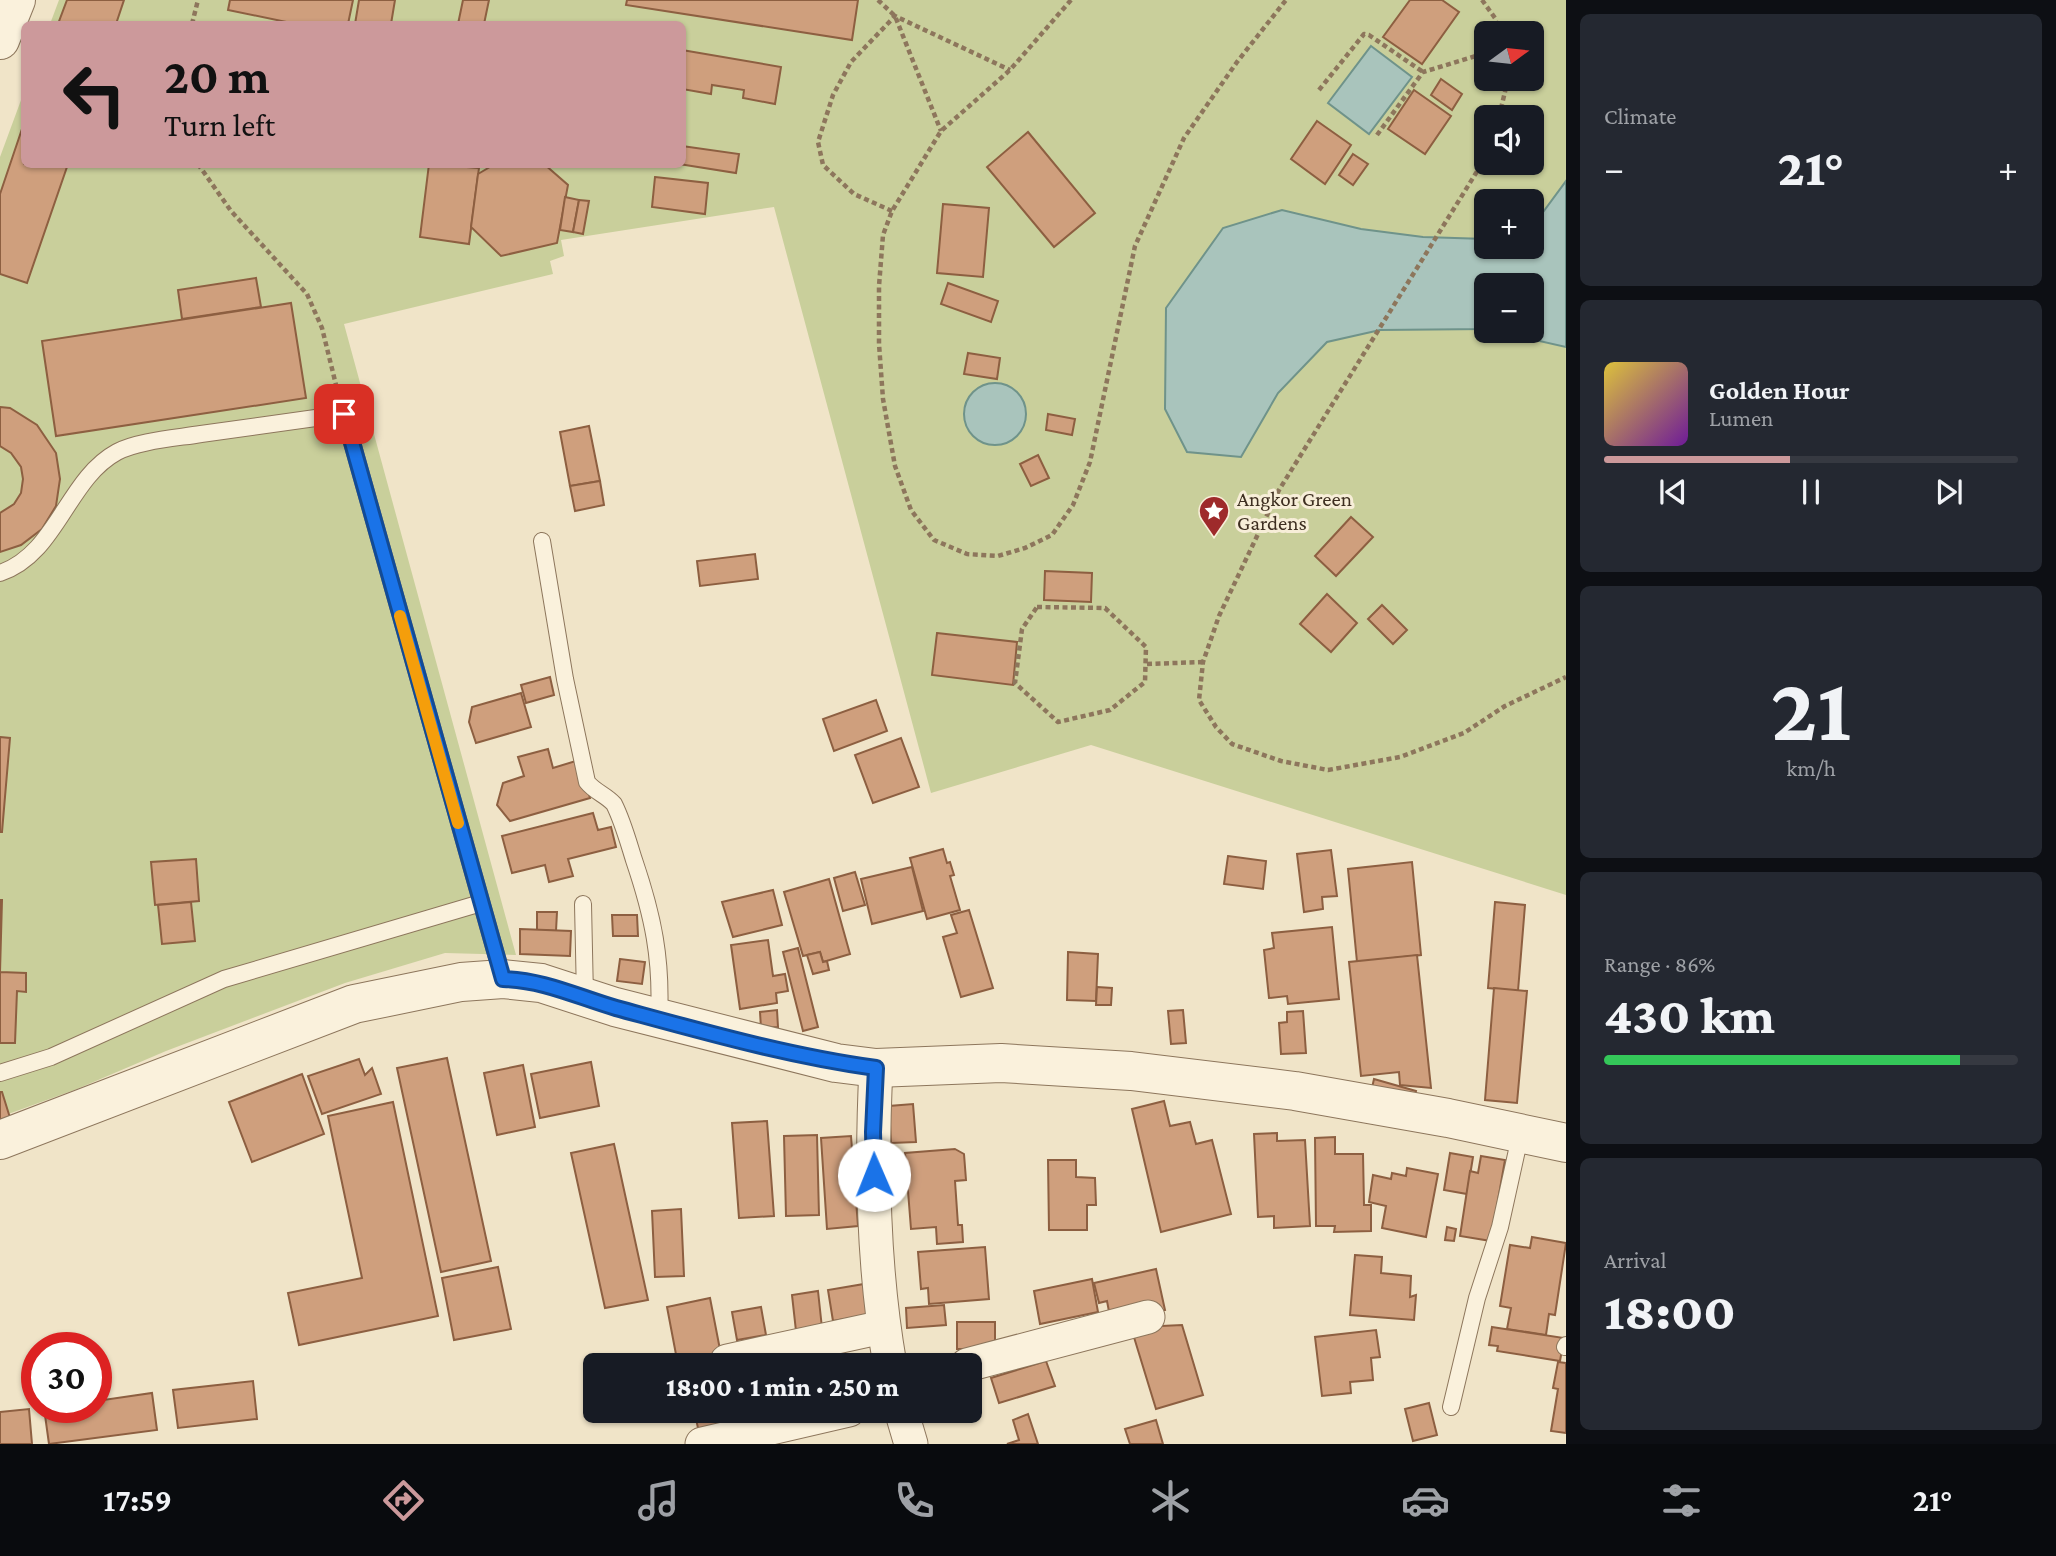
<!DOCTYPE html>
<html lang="en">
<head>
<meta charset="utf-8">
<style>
	:root { --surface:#171b24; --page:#242831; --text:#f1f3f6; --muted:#9ea1a6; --line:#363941; --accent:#cc999b }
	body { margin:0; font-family:"Crimson Pro",serif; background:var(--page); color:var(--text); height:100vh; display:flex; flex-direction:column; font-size:26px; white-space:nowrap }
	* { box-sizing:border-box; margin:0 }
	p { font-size:23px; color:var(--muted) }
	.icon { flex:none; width:38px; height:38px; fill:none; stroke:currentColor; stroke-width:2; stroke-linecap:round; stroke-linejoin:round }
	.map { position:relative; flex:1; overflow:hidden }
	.drawer { display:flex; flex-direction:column; gap:14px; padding:14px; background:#0d0f14; width:490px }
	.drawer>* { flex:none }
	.hud { position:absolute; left:21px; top:21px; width:665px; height:147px; border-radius:10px; box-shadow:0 2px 5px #0004; background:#cc999b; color:#111; overflow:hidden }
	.needle { width:46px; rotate:75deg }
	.tools { position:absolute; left:1474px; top:21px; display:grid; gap:14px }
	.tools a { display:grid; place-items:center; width:70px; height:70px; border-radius:10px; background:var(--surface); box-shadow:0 2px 5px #0004; font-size:35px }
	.speed { position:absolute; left:21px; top:1332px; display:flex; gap:14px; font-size:35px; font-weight:700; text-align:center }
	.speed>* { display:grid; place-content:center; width:91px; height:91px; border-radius:50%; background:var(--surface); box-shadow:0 2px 5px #0004; line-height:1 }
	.speed .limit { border:10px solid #d22; background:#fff; color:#111 }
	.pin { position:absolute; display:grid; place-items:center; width:60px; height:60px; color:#fff; margin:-30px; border-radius:14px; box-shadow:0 4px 10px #0006 }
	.me { position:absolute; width:77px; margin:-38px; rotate:359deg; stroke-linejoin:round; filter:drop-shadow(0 0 5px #0008) }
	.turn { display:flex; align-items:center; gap:24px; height:147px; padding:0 28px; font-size:32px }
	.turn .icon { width:91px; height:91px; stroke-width:2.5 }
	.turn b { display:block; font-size:49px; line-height:60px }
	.big { font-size:52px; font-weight:800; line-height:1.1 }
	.drawer .tile { flex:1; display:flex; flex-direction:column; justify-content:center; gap:10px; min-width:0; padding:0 24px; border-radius:10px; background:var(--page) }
	.drawer .dial { align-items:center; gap:0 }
	.dial b { font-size:91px; line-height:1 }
	.song { display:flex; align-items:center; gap:21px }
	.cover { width:84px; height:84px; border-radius:10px; background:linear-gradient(135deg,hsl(50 70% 55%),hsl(280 70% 35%)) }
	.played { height:7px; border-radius:4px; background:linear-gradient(90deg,var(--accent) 45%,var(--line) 45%) }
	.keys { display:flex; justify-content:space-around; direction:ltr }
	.heat { display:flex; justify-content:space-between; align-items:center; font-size:38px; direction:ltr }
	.charge { height:10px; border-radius:5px; background:linear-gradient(90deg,#34c759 86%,var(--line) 0) }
	.trip { position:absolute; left:583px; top:1353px; width:399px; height:70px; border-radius:10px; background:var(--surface); box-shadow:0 2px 5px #0004; font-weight:800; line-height:70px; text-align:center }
	.tab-bar { display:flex; height:112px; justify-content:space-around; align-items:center; background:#090b0e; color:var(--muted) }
	.tab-bar .icon { width:49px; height:49px }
	.tab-bar .current { color:var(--accent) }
	.tab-bar b { font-size:32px; color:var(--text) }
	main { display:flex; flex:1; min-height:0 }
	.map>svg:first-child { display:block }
	.green { fill:#c9cf9b; fill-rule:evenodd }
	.water { fill:#a9c4bc; stroke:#6f938a; stroke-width:2 }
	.building { fill:#cf9f7d; stroke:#8d5f41; stroke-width:2 }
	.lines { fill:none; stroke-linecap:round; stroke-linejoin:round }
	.service-casing { stroke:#8d765c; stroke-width:18 }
	.minor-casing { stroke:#8d765c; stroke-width:35 }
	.tertiary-casing { stroke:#8d765c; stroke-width:40 }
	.path { stroke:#8d765c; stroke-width:4.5; stroke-dasharray:5 3.5; stroke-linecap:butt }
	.service { stroke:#faf1dc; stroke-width:16 }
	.minor { stroke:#faf1dc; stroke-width:33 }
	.tertiary { stroke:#faf1dc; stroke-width:38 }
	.route-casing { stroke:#114b97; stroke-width:18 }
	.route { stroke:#1a73e8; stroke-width:12 }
	.slow { stroke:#f59e0b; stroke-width:12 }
	.labels { text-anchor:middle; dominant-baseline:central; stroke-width:6; stroke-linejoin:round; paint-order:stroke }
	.poi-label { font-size:21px; fill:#3d2e20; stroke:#f7eed8; text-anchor:start }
</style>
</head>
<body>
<main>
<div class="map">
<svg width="1566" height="1444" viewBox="0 0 1566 1444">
	<rect width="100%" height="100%" fill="#f0e4c8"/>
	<path class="green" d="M59,0h1507v895l-475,-150 -160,48 -157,-586 -213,33 3,16 -14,5 3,13 -209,50 172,631 -71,-2 -100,30 -179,68 -89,38 -77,28v-960l24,-65v72h658v-140h-632zM1486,33h45v46h-45zM1486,117h45v46h-45zM1486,201h45v46h-45zM1486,285h45v46h-45z"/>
	<g class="water">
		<path d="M1371,46l41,31 -43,57 -41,-31z"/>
		<path d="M1566,181v166l-71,-16h36v-46h-45v44l-106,1 -53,12 -49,51 -37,64 -54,-5 -22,-43 1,-101 57,-80 59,-18 79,19 62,8 63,2v8h45v-22l4,-2z"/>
		<circle cx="995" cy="414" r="31"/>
	</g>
	<g class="building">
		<path d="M67,0h57l-8,24h-58z"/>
		<path d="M230,0h123l-5,24h-52l-68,-14z"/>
		<path d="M359,0h36l-4,24h-36z"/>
		<path d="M463,0h26l-5,24h-26z"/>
		<path d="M627,0h231l-6,40 -226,-35z"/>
		<path d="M1410,0h32l17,12 -37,52 -39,-27z"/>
		<path d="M682,50l99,17 -6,37 -32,-6 1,-8 -32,-5 -1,9 -29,-5z"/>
		<path d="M1441,79l21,15 -10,16 -21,-15z"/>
		<path d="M1414,90l37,26 -26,38 -37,-25z"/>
		<path d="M1317,121l34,24 -26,39 -34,-25z"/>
		<path d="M24,123v41h44l-41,119 -27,-9v-80z"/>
		<path d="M1028,132l67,81 -41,34 -67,-80z"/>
		<path d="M682,146l57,8 -3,19 -57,-9h3z"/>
		<path d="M1353,154l15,10 -15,21 -14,-10z"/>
		<path d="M429,164l50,4 -10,76 -49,-7z"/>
		<path d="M495,164h49l24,21 -11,58 -56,13 -30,-29 7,-53z"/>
		<path d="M655,177l53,6 -3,31 -53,-7z"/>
		<path d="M565,197l14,3 -6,32 -13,-2z"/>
		<path d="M579,200l10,1 -6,33 -10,-2z"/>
		<path d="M943,204l46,4 -6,69 -46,-4z"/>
		<path d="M256,278l5,29 -79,12 -4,-29z"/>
		<path d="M948,283l50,18 -7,21 -50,-18z"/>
		<path d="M291,303l15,95 -250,38 -14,-95z"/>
		<path d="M968,353l32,5 -3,21 -33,-5z"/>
		<path d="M0,407l10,1 27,17 19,28 4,26 -4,27 -14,23 -21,16 -21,7v-39l14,-9 7,-11 2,-14 -2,-12 -10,-14 -11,-7z"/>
		<path d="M1048,414l27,5 -3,16 -26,-5z"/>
		<path d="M589,426l11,55 -30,5 -10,-54z"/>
		<path d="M1038,455l11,23 -18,8 -11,-22z"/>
		<path d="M600,481l4,24 -29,6 -5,-25z"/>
		<path d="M1351,517l22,20 -37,39 -21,-20z"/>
		<path d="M755,554l3,25 -58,7 -3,-25z"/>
		<path d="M1045,571l47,2 -1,29 -47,-2z"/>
		<path d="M1327,594l30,29 -26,29 -31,-28z"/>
		<path d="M1382,605l25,25 -14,14 -25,-25z"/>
		<path d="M937,633l80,9 -4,43 -81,-10z"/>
		<path d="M550,677l4,18 -28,8 -5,-18z"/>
		<path d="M521,693l10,34 -55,16 -7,-21 3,-15z"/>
		<path d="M876,700l11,31 -53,20 -11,-32z"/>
		<path d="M0,737l10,1 -8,94h-2z"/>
		<path d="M901,738l18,49 -46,16 -18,-48z"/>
		<path d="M548,749l5,19 26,-8 11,38 -80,23 -13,-16 6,-22 21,-7 -6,-19z"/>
		<path d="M593,813l5,17 13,-3 5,20 -48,12 5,17 -24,6 -4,-17 -33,8 -10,-37z"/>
		<path d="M943,849l4,14 3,-1 4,13 -4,1 10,34 -33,9 -17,-61z"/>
		<path d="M1331,850l6,46 -15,1 1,12 -19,3 -7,-58z"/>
		<path d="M1228,856l38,5 -3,28 -39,-5z"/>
		<path d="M196,859l3,42 -44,4 -4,-43z"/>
		<path d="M1412,862l9,93 -64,7 -9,-93z"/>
		<path d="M912,867l11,44 -51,13 -11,-45z"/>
		<path d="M855,872l10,33 -22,6 -9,-33z"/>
		<path d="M829,879l21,75 -27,8 -3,-10 -17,4 -19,-64z"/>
		<path d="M773,890l9,35 -49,12 -11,-35z"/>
		<path d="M0,900h2l-2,72 26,1v19l-9,-1 -2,52h-15z"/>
		<path d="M191,902l4,39 -33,3 -4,-39z"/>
		<path d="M1495,902l30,3 -7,86 -30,-3z"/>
		<path d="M969,910l24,78 -32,9 -18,-60 14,-4 -6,-18z"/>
		<path d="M537,912h20l-1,19 -19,-1z"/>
		<path d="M612,915h25l1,21h-25z"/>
		<path d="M1332,927l7,72 -51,5 -1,-8 -18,2 -5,-48 10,-2 -2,-15z"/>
		<path d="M520,929l51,2 -1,25 -50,-2z"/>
		<path d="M768,940l5,36 12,-2 3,17 -12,2 1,10 -37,6 -9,-64z"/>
		<path d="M798,948l20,79 -15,4 -20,-79z"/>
		<path d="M820,952l3,10 4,-1 2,9 -16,4 -6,-19z"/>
		<path d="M1068,952l30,2 -2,47 -29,-1z"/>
		<path d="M1417,955l14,133 -31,-3 -1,-13 -38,4 -12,-114z"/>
		<path d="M620,959l25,3 -3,22 -25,-3z"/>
		<path d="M1097,987l15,1 -1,17h-15z"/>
		<path d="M1494,988l33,3 -10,112 -32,-3z"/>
		<path d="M777,1010l1,17 -17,1 -1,-16z"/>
		<path d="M1183,1010l3,33 -15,1 -3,-33z"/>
		<path d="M1303,1011l3,42 -25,1 -2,-31 8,-1v-10z"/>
		<path d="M447,1058l44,203 -50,11 -44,-204z"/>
		<path d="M359,1059l6,16 7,-7 9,26 -59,20 -14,-38z"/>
		<path d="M591,1062l8,44 -59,12 -9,-44z"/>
		<path d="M523,1065l12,62 -38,8 -13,-62z"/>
		<path d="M302,1074l22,60 -72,28 -23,-60z"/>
		<path d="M1374,1079l42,12 -3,13 -42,-12z"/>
		<path d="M0,1092h2l9,29 -11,3z"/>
		<path d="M1164,1101l6,25 20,-4 6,22 16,-4 19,74 -70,18 -29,-123z"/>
		<path d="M393,1102l45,214 -139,29 -11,-52 74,-15 -34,-162z"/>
		<path d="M913,1104l3,38 -25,1 -2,-37z"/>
		<path d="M767,1121l7,95 -35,2 -7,-95z"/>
		<path d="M1277,1133v8l28,-1 5,86 -36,2v-12l-16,1 -4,-83z"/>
		<path d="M817,1135l2,80 -33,1 -2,-80z"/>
		<path d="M851,1136l7,90 -31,3 -6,-91z"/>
		<path d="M1335,1137v17h28l1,51h7v26l-37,1 1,-6h-19l-1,-88z"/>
		<path d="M614,1144l34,156 -43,8 -34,-155z"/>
		<path d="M955,1149l9,5 2,26 -11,1 3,44h4l1,17 -26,2 -1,-17 -25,2 -6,-76z"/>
		<path d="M1450,1153l23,4 -6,37 -23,-4z"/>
		<path d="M1481,1156l24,4 -14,81 -31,-5 10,-65 8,2z"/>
		<path d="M1048,1160h28v17l19,1 1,27h-9v25h-38z"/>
		<path d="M1407,1168l31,6 -12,63 -44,-9 4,-22 -17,-4 4,-27 18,4 1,-6 14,3z"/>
		<path d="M681,1209l3,67 -29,1 -3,-66z"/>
		<path d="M1447,1227l9,2 -2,12 -9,-1z"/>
		<path d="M1532,1237l34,6 -11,72 -6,-1 -3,21 -39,-6 4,-21 -11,-2 10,-61 20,3z"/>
		<path d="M985,1247l4,52 -60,5 -1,-16 -7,1 -3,-37z"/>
		<path d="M1355,1255l27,2 -1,16 30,3 -1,21 6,-2 -2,25 -64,-5z"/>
		<path d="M498,1267l13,62 -57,11 -12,-62z"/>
		<path d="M1156,1269l9,41 -54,12 -4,-21 -8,2 -5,-20z"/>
		<path d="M1092,1279l6,33 -58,12 -6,-33z"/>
		<path d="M864,1284l5,31 -36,6 -5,-31z"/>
		<path d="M818,1291l4,37 -26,3 -4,-36z"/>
		<path d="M710,1298l13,67h-45l-11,-58z"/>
		<path d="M944,1305l2,20 -39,3 -1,-20z"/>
		<path d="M761,1307l5,28 -29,5 -5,-28z"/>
		<rect x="957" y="1322" width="38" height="27"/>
		<path d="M1182,1325l21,70 -47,14 -23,-75 28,-8z"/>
		<path d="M1492,1327l72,11 -4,23 -63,-10 1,-5 -9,-1z"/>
		<path d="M1376,1330l4,27 -9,1 2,22 -23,2 1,11 -29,3 -7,-59z"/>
		<path d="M814,1355l3,10h-46z"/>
		<path d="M1046,1361l9,25 -56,17 -8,-25z"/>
		<path d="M1558,1362l8,1v70l-15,-2 7,-42 -5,-1z"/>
		<path d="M253,1381l4,38 -79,9 -5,-38z"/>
		<path d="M152,1393l5,37 -108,14 -5,-36 52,-1v-6z"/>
		<path d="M1429,1403l8,32 -24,6 -8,-32z"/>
		<path d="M29,1409l3,35h-32v-32z"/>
		<path d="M694,1410h39l4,20 -37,7z"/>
		<path d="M926,1410h43v2l-41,8z"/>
		<path d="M1028,1414l10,30h-31l12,-4 -6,-20z"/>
		<path d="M1156,1420l7,24h-33l-5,-15z"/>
	</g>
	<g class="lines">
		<g class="service-casing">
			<g id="service">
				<path d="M542,541l23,138 22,103c8,10 19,13 27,22 9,18 14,37 20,56 19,56 28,99 25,158"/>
				<path d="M0,573c57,-19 67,-94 117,-121 20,-11 60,-14 84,-18 47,-7 95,-13 143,-20l159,565"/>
				<path d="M583,904l2,93"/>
				<path d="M0,1073l51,-16 173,-78 257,-76"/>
				<path d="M1565,1347l1,-2"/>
				<path d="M1451,1407l26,-109 23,-71 21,-95"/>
			</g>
		</g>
		<g class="minor-casing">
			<g id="minor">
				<path d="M876,1068c-5,99 -3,200 14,297"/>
				<path d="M727,1361l156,-34"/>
				<path d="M967,1365l181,-48"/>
				<path d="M901,1410l10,34"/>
				<path d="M702,1444l147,-34"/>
			</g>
		</g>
		<g class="tertiary-casing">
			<g id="tertiary">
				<path d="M0,40l16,-40"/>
				<path d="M0,1140l354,-136 107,-22 42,-3 38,4 74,24 221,56 40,5 125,-5 130,8 164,20 153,27 118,25"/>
			</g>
		</g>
		<g class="path">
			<path d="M878,0l17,16 46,115"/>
			<path d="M1071,0l-61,70 -69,61 -49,80 -9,24 -4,51v58l4,55 12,67 16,44 23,30 33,14 31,2 27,-8 27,-13 21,-30 17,-43 45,-216 49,-108 53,-76 49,-62"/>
			<path d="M1482,0l13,18 4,15"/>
			<path d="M192,24l6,-24"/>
			<path d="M1319,90l45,-56 5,1 54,37"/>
			<path d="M1499,117l9,-38"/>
			<path d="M1377,135l46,-63 63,-19"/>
			<path d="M1486,157l-207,333 -60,126 -16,46 -4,38 17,27 16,17 49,17 47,9 72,-13 64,-24 41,-27 61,-29"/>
			<path d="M198,164l33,47 76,83 15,34 16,65"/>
			<path d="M892,211l-38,-17 -31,-29 -5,-23 15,-47 18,-33 44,-46 115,54"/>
			<path d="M1037,607l68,1 41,39 -1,35 -35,28 -52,12 -43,-39 7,-54z"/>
			<path d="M1147,664l56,-2"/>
		</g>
		<use href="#service" class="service"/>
		<use href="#minor" class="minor"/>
		<use href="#tertiary" class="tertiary"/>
	</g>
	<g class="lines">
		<g class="route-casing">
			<path id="route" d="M344,414l159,565c41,1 75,18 113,29 85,23 172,48 260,60l-3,64 1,43"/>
		</g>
		<use href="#route" class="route"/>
		<path class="slow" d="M400,616l58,207"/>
	</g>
	<defs>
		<g id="sight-pin" transform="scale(1.575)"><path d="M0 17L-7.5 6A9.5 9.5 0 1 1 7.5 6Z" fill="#9e2a2b" stroke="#f7eed8"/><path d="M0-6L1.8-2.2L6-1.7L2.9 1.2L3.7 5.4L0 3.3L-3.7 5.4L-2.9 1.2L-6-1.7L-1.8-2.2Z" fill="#fff"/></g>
	</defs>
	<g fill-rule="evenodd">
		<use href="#sight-pin" x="1214" y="511"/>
	</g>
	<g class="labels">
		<g class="poi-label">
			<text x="1237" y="499">Angkor Green<tspan x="1237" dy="24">Gardens</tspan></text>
		</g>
	</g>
</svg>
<div class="tools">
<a><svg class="needle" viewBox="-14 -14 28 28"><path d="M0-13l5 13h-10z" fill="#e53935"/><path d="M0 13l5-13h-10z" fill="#9ea1a6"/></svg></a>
<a><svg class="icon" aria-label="sound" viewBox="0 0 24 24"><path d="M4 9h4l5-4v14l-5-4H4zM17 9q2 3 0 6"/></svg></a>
<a>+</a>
<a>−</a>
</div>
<div class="speed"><div class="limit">30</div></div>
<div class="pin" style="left:344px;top:414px;background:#d93025"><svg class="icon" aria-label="arrive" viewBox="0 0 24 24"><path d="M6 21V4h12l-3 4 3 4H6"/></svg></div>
<svg class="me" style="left:874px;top:1175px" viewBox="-20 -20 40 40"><circle r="19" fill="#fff"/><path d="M0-13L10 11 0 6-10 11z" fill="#1a73e8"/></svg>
<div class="trip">18:00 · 1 min · 250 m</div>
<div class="hud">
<div class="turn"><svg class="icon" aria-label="left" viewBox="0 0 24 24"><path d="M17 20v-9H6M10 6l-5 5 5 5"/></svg><div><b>20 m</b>Turn left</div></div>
</div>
</div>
<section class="drawer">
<div class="tile"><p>Climate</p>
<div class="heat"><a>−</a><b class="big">21°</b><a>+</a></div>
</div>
<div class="tile">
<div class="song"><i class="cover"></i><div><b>Golden Hour</b><p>Lumen</p></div></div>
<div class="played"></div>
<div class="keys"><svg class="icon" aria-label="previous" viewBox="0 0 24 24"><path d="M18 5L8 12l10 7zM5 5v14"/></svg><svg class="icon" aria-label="pause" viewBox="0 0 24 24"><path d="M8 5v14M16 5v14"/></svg><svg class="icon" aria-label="next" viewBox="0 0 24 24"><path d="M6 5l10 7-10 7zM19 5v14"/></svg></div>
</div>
<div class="tile dial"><b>21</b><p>km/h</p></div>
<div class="tile"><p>Range · 86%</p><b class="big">430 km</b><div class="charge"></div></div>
<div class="tile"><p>Arrival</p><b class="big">18:00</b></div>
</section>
</main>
<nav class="tab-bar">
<b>17:59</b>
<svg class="icon current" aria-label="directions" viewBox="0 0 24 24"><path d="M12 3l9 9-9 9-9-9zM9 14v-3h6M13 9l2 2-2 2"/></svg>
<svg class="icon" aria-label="music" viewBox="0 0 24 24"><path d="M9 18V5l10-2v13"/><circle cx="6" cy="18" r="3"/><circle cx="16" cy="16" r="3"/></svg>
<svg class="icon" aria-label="phone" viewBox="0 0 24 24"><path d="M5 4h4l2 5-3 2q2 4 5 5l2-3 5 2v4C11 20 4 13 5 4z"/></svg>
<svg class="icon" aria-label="climate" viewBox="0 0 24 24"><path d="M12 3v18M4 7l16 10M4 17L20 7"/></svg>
<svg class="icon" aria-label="car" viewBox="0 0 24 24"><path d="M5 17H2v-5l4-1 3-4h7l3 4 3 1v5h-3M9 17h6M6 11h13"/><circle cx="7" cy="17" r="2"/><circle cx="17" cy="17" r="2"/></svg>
<svg class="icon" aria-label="filters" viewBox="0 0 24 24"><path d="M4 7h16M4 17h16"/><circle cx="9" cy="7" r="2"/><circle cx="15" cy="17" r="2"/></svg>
<b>21°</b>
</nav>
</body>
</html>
